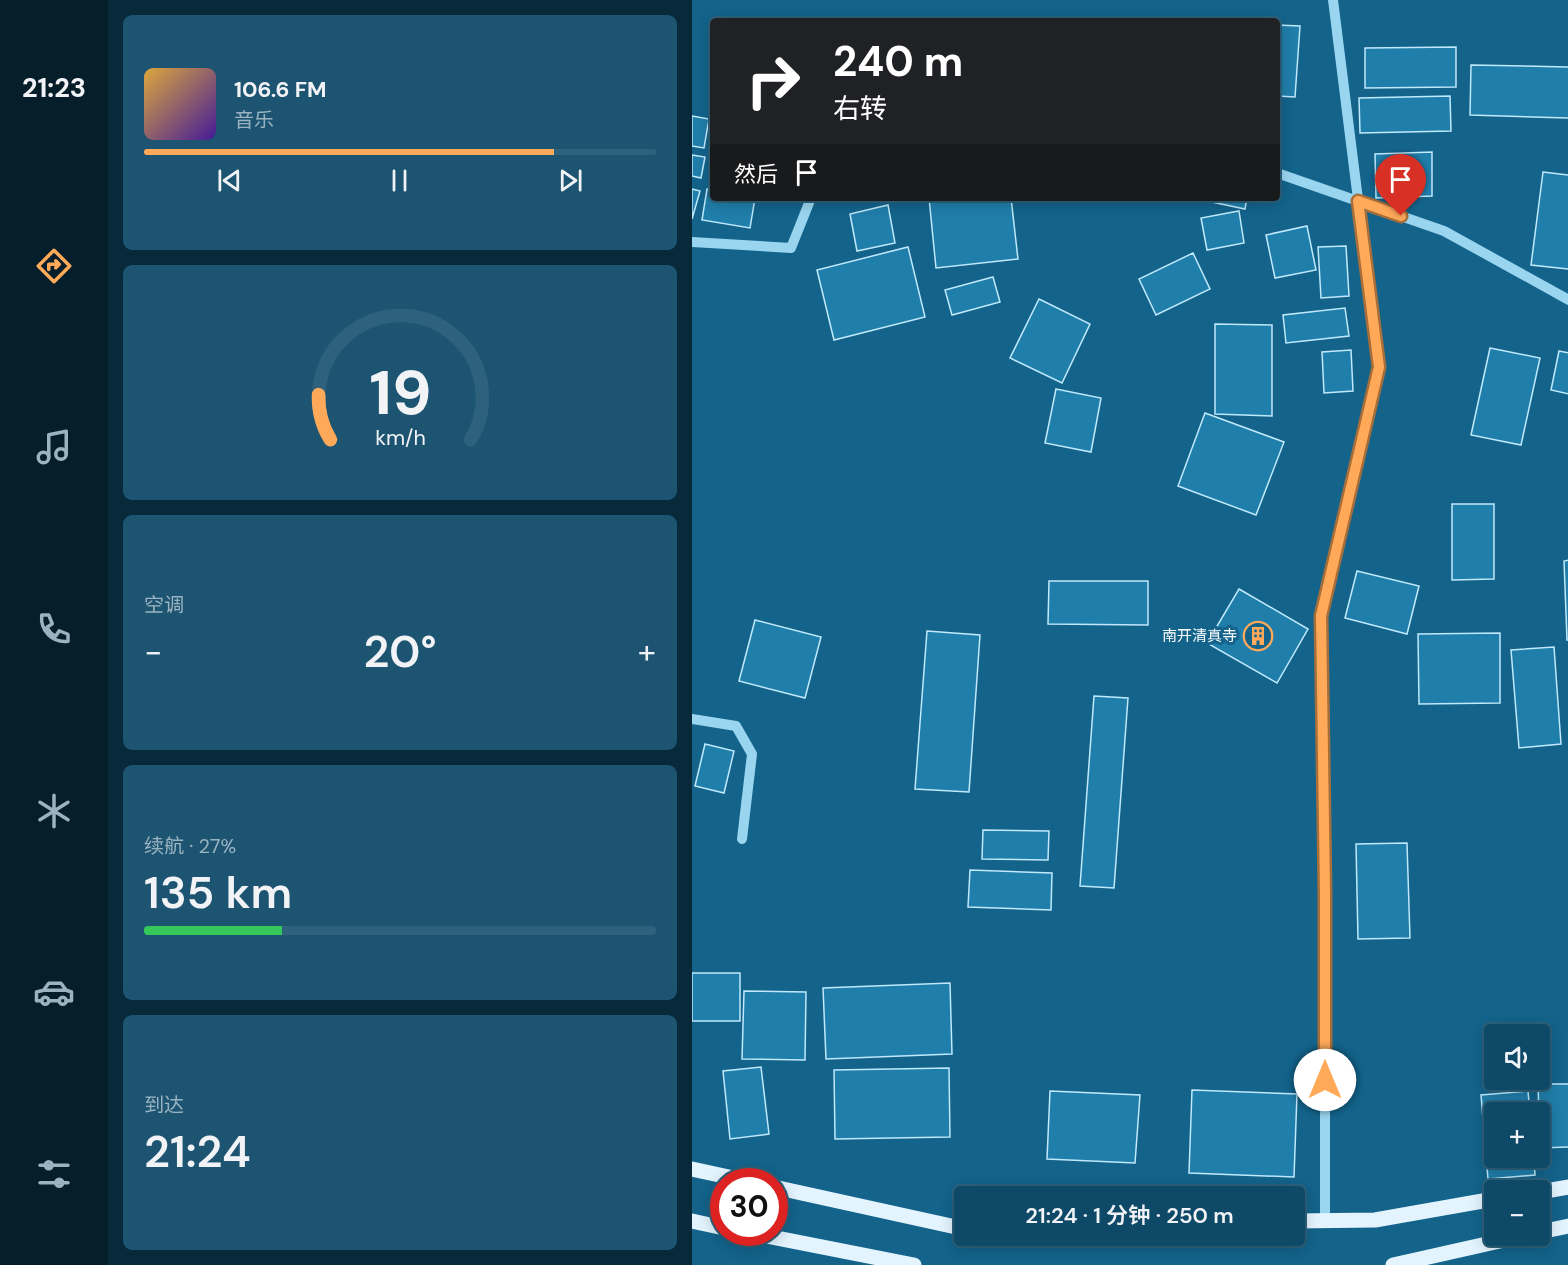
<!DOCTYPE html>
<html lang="zh">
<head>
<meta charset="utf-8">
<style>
	:root { --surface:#0e4a68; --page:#1c5471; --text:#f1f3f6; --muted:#9bb3c0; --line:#2e627c; --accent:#ffa959 }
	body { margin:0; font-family:"DM Sans","Noto Sans SC",sans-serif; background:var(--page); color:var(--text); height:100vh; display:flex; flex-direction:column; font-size:22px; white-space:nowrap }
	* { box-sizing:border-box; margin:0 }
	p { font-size:20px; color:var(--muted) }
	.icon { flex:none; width:33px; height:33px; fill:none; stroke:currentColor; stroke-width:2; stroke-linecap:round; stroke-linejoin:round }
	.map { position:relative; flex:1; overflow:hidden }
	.details { display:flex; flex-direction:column; gap:15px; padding:15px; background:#082939; width:584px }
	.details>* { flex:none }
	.banner { position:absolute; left:18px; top:18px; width:570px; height:183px; border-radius:6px; box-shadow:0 3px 15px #0003,0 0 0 2px var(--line); background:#202124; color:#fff; overflow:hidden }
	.controls { position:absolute; left:792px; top:1024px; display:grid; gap:12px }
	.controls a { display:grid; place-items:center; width:66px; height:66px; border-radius:6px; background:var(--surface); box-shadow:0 3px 15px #0003,0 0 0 2px var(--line); font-size:30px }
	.speed { position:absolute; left:18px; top:1168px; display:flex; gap:12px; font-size:30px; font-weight:700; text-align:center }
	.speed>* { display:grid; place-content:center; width:78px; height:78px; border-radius:50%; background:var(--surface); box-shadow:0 3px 15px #0003,0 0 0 2px var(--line); line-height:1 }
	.speed .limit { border:9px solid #d22; background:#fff; color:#111 }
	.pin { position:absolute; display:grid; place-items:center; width:51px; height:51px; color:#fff; margin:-62px -26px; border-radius:50% 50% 50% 0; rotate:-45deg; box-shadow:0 0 6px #0007 }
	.pin .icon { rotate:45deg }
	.me { position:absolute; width:66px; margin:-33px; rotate:0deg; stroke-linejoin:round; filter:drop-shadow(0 0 4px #0008) }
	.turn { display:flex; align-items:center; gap:21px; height:126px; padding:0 24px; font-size:27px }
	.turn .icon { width:78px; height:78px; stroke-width:2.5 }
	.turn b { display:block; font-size:42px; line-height:51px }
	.then { display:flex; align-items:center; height:57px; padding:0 24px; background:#0003; gap:12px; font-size:22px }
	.big { font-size:45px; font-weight:600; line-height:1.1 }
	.details .tile { flex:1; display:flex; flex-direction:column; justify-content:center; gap:9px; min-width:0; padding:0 21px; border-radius:9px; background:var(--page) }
	.details .dial { align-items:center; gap:0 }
	.dial svg { height:156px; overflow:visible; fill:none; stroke:var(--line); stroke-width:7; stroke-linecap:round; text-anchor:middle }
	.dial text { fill:var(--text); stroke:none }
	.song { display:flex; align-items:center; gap:18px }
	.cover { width:72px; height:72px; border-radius:9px; background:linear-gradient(135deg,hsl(40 70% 55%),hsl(260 70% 35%)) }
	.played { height:6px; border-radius:3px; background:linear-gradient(90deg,var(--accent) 80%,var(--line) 80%) }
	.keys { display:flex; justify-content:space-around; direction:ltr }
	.heat { display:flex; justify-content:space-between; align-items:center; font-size:33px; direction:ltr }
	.charge { height:9px; border-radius:4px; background:linear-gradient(90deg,#34c759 27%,var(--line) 0) }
	.trip { position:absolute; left:262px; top:1186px; width:351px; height:60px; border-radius:6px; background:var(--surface); box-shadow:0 3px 15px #0003,0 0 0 2px var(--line); font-weight:600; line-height:60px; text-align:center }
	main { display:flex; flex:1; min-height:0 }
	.dock { display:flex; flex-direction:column; width:108px; justify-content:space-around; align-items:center; background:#061e2a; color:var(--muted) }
	.dock .icon { width:42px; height:42px }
	.dock .on { color:var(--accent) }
	.dock b { font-size:27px; color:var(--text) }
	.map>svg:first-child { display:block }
	.building { fill:#207eaa; stroke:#c0e9fc; stroke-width:1.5 }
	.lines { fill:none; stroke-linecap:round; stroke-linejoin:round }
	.minor { stroke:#9ad5f0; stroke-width:10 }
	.major { stroke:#e3f4ff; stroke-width:15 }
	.route-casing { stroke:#a66e3a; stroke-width:15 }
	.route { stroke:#ffa959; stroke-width:10 }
	.labels { text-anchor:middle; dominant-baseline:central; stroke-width:6; stroke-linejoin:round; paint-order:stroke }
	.poi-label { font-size:15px; fill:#fff; stroke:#13638b; text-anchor:end }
</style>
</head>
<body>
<main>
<nav class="dock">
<b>21:23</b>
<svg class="icon on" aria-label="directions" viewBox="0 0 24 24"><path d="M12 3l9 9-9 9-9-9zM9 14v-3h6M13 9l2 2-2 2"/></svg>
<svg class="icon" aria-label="music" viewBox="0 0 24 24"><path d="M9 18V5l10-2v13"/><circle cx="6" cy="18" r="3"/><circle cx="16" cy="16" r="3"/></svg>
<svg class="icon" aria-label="phone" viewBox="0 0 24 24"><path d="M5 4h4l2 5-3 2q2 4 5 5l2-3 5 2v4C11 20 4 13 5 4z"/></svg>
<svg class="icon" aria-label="climate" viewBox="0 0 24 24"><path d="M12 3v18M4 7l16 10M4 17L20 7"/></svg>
<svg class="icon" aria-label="car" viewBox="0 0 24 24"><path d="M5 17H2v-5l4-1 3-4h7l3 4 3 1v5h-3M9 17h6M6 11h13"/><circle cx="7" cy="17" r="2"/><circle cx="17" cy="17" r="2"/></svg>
<svg class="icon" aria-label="filters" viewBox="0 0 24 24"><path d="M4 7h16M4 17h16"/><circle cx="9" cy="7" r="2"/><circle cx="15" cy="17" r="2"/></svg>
</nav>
<section class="details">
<div class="tile">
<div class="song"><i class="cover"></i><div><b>106.6 FM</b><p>音乐</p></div></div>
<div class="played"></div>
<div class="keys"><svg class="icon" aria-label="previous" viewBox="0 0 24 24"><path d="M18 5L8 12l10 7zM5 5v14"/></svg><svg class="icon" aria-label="pause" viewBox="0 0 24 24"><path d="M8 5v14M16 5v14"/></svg><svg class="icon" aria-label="next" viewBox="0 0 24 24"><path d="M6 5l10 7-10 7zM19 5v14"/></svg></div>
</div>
<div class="tile dial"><svg viewBox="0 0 100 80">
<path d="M14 69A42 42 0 1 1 86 69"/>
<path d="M14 69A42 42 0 0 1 8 46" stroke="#ffa959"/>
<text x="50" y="56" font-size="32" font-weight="700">19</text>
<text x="50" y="72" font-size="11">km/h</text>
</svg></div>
<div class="tile"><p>空调</p>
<div class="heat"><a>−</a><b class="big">20°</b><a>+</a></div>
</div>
<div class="tile"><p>续航 · 27%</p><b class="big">135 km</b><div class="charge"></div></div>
<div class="tile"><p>到达</p><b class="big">21:24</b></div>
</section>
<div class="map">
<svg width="877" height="1265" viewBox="0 0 877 1265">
	<rect width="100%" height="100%" fill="#13638b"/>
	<g class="building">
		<path d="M585,25l23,1 -5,71 -18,-1z"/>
		<path d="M764,47v40l-91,1v-40z"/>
		<path d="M779,65l98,2v51l-99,-3z"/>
		<path d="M758,96l1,35 -91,2 -1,-35z"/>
		<path d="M0,116l17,3 -5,29 -12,-2z"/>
		<path d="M740,152v44l-56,2 -1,-44z"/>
		<path d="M0,155l13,2 -4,21 -9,-2z"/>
		<path d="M851,172l26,3v94l-38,-4z"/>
		<path d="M0,189l8,2 -8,28z"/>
		<path d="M15,189l6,1v8h42l-5,30 -48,-8z"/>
		<path d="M237,198h82l7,61 -82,9z"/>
		<path d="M501,198h54l-2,11z"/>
		<path d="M196,205l7,38 -38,8 -7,-37z"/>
		<path d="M547,211l5,32 -37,7 -6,-32z"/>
		<path d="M615,226l9,44 -41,8 -9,-43z"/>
		<path d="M654,246l3,50 -28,2 -3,-51z"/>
		<path d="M216,247l17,70 -91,23 -17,-70z"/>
		<path d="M501,253l17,36 -54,26 -17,-36z"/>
		<path d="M301,277l7,25 -48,13 -7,-25z"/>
		<path d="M347,299l51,25 -28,59 -52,-25z"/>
		<path d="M653,308l4,28 -63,7 -3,-28z"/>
		<path d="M523,324l57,1v91l-57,-2z"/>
		<path d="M798,348l50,10 -19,87 -50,-10z"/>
		<path d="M659,350l2,41 -29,2 -2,-41z"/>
		<path d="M867,351l10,2v41l-18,-4z"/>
		<path d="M364,389l45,9 -10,54 -46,-9z"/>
		<path d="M513,413l79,29 -28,73 -78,-29z"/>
		<path d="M760,504h42v75l-42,1z"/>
		<path d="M877,560v80h-2l-3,-79z"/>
		<path d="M665,571l62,15 -12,48 -62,-16z"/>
		<path d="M357,581h99v44l-100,-1z"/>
		<path d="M547,589l69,40 -31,54 -70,-40z"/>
		<path d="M63,620l66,17 -16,61 -66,-17z"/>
		<path d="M235,631l53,4 -11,157 -54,-3z"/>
		<path d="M808,633v70l-81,1 -1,-70z"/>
		<path d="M862,647l7,97 -42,4 -8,-98z"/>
		<path d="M402,696l34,2 -14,190 -34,-2z"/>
		<path d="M13,744l29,7 -10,42 -29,-7z"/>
		<path d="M291,830l66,1 -1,29 -66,-1z"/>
		<path d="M715,843l3,95 -52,1 -2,-95z"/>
		<path d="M278,870l82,3 -1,37 -83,-3z"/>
		<rect x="0" y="973" width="48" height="48"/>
		<path d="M258,983l2,71 -126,5 -3,-71z"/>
		<path d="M52,991l62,1 -1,68 -63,-1z"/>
		<path d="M69,1067l8,67 -39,5 -7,-68z"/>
		<path d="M257,1068l1,69 -115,2 -1,-69z"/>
		<path d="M846,1084h31v63l-29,1z"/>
		<path d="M500,1090l105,4 -3,83 -105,-4z"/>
		<path d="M358,1091l90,4 -5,68 -88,-4z"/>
		<path d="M836,1091l2,22h-36v45h40l1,17 -47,4 -7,-84z"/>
	</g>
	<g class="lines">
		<g class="minor">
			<path d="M585,173l167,58 125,69"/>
			<path d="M0,242l99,6 20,-50"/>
			<path d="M0,719l44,7 16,28 -10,85"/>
			<path d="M633,1221v-328l-4,-277 58,-249 -46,-367"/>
		</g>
		<g class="major">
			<path d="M0,1169l60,13"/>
			<path d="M82,1187l191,42"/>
			<path d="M848,1192l29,-5"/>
			<path d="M0,1221l32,7"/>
			<path d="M603,1221l80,-1 119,-21"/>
			<path d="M848,1232l29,-6"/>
			<path d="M59,1233l163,32"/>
			<path d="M701,1265l129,-29"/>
		</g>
	</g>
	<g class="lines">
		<g class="route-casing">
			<path id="route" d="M633,1080v-187l-4,-277 58,-249 -21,-166 43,15"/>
		</g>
		<use href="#route" class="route"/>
	</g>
	<defs>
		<g id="building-ring" transform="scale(1.5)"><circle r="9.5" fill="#13638b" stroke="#ffa959" stroke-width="1.5"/><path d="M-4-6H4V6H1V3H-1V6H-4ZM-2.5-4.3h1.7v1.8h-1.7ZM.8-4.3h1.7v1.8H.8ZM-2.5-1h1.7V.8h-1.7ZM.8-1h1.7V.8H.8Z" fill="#ffa959"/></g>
	</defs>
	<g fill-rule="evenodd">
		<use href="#building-ring" x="566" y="636"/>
	</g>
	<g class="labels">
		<g class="poi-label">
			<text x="545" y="636">南开清真寺</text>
		</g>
	</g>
</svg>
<div class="controls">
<a><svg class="icon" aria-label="sound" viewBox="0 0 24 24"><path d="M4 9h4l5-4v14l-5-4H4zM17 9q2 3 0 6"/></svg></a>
<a>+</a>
<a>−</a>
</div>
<div class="speed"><div class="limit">30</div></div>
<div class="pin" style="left:709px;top:216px;background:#d93025"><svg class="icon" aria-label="arrive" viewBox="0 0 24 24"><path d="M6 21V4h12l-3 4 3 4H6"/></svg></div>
<svg class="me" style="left:633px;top:1080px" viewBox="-20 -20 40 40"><circle r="19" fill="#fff"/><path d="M0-13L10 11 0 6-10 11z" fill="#ffa959"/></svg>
<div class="trip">21:24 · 1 分钟 · 250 m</div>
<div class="banner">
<div class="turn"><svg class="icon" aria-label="right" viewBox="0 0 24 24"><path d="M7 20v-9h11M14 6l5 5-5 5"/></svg><div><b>240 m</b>右转</div></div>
<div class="then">然后<svg class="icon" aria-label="arrive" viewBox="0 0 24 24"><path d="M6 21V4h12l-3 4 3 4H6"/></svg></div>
</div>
</div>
</main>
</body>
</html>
